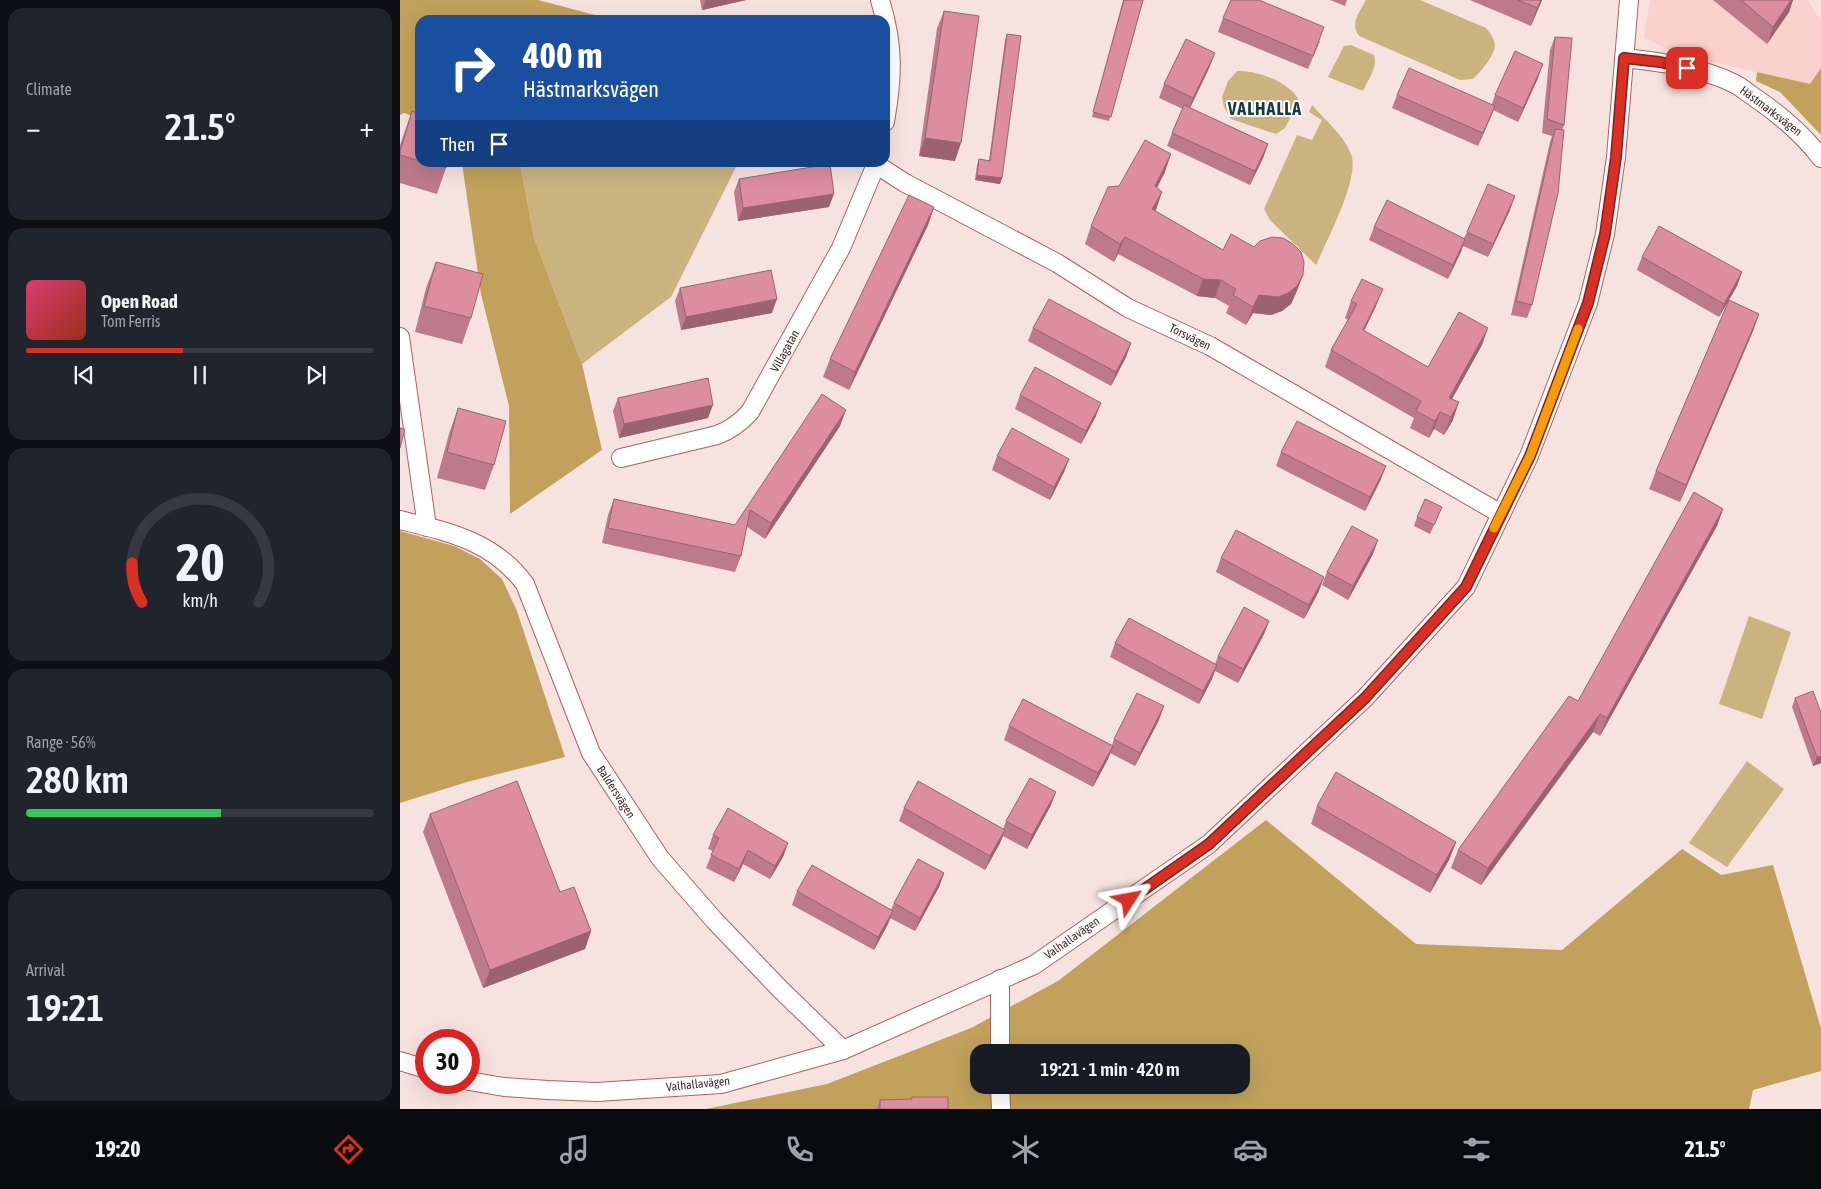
<!DOCTYPE html>
<html lang="en">
<head>
<meta charset="utf-8">
<style>
	:root { --surface:#171b24; --page:#20242c; --text:#f1f3f6; --muted:#9ea1a6; --line:#363941; --accent:#d93025 }
	body { margin:0; font-family:"Asap Condensed",sans-serif; background:var(--page); color:var(--text); height:100vh; display:flex; flex-direction:column; font-size:19px; white-space:nowrap }
	* { box-sizing:border-box; margin:0 }
	p { font-size:16px; color:var(--muted) }
	.icon { flex:none; width:28px; height:28px; fill:none; stroke:currentColor; stroke-width:2; stroke-linecap:round; stroke-linejoin:round }
	.map { position:relative; flex:1; overflow:hidden }
	.details { display:flex; flex-direction:column; gap:8px; padding:8px; background:#0d0f14; width:400px }
	.details>* { flex:none }
	.hud { position:absolute; left:15px; top:15px; width:475px; height:152px; border-radius:15px; box-shadow:0 5px 20px #0002; background:#1a4fa0; color:#fff; overflow:hidden }
	.speed { position:absolute; left:15px; top:1029px; display:flex; gap:10px; font-size:25px; font-weight:700; text-align:center }
	.speed>* { display:grid; place-content:center; width:65px; height:65px; border-radius:50%; background:var(--surface); box-shadow:0 5px 20px #0002; line-height:1 }
	.speed .limit { border:8px solid #d22; background:#fff; color:#111 }
	.pin { position:absolute; display:grid; place-items:center; width:42px; height:42px; color:#fff; margin:-21px; border-radius:10px; box-shadow:0 2px 8px #0006 }
	.me { position:absolute; width:55px; margin:-28px; rotate:56deg; stroke-linejoin:round; filter:drop-shadow(0 0 4px #0008) }
	.turn { display:flex; align-items:center; gap:18px; height:105px; padding:0 25px; font-size:22px }
	.turn .icon { width:65px; height:65px; stroke-width:2.5 }
	.turn b { display:block; font-size:35px; line-height:42px }
	.then { display:flex; align-items:center; height:48px; padding:0 25px; background:#0003; gap:10px; font-size:19px }
	.big { font-size:38px; font-weight:600; line-height:1.1 }
	.details .tile { flex:1; display:flex; flex-direction:column; justify-content:center; gap:8px; min-width:0; padding:0 18px; border-radius:15px; background:var(--page) }
	.details .dial { align-items:center; gap:0 }
	.dial svg { height:130px; overflow:visible; fill:none; stroke:var(--line); stroke-width:7; stroke-linecap:round; text-anchor:middle }
	.dial text { fill:var(--text); stroke:none }
	.song { display:flex; align-items:center; gap:15px }
	.cover { width:60px; height:60px; border-radius:8px; background:linear-gradient(135deg,hsl(340 70% 55%),hsl(10 70% 35%)) }
	.played { height:5px; border-radius:2px; background:linear-gradient(90deg,var(--accent) 45%,var(--line) 45%) }
	.keys { display:flex; justify-content:space-around; direction:ltr }
	.heat { display:flex; justify-content:space-between; align-items:center; font-size:28px; direction:ltr }
	.charge { height:8px; border-radius:4px; background:linear-gradient(90deg,#34c759 56%,var(--line) 0) }
	.trip { position:absolute; left:570px; top:1044px; width:280px; height:50px; border-radius:15px; background:var(--surface); box-shadow:0 5px 20px #0002; font-weight:600; line-height:50px; text-align:center }
	.tab-bar { display:flex; height:80px; justify-content:space-around; align-items:center; background:#090b0e; color:var(--muted) }
	.tab-bar .icon { width:35px; height:35px }
	.tab-bar .selected { color:var(--accent) }
	.tab-bar b { font-size:22px; color:var(--text) }
	main { display:flex; flex:1; min-height:0 }
	.map>svg:first-child { display:block }
	.built { fill:#fad1cc }
	.green { fill:#cbb380 }
	.forest { fill:#c1a15b; fill-rule:evenodd }
	.lines { fill:none; stroke-linecap:round; stroke-linejoin:round }
	.street-casing { stroke:#b2605a; stroke-width:20 }
	.street { stroke:#fff; stroke-width:18 }
	.wall { fill:#bd7a89 }
	.shaded-wall { fill:#9a636f }
	.building { fill:#dc8e9f; stroke:#9a636f }
	.route-casing { stroke:#8d1f18; stroke-width:12 }
	.route { stroke:#d93025; stroke-width:9 }
	.slow { stroke:#f59e0b; stroke-width:9 }
	.labels { text-anchor:middle; dominant-baseline:central; stroke-width:4; stroke-linejoin:round; paint-order:stroke }
	.street-label { font-size:12px; fill:#492623; stroke:#fff }
	.district-label { font-size:18px; font-weight:bold; letter-spacing:1px; fill:#183a3e; stroke:#fff }
</style>
</head>
<body>
<main>
<section class="details">
<div class="tile"><p>Climate</p>
<div class="heat"><a>−</a><b class="big">21.5°</b><a>+</a></div>
</div>
<div class="tile">
<div class="song"><i class="cover"></i><div><b>Open Road</b><p>Tom Ferris</p></div></div>
<div class="played"></div>
<div class="keys"><svg class="icon" aria-label="previous" viewBox="0 0 24 24"><path d="M18 5L8 12l10 7zM5 5v14"/></svg><svg class="icon" aria-label="pause" viewBox="0 0 24 24"><path d="M8 5v14M16 5v14"/></svg><svg class="icon" aria-label="next" viewBox="0 0 24 24"><path d="M6 5l10 7-10 7zM19 5v14"/></svg></div>
</div>
<div class="tile dial"><svg viewBox="0 0 100 80">
<path d="M14 69A42 42 0 1 1 86 69"/>
<path d="M14 69A42 42 0 0 1 8 45" stroke="#d93025"/>
<text x="50" y="56" font-size="32" font-weight="700">20</text>
<text x="50" y="72" font-size="11">km/h</text>
</svg></div>
<div class="tile"><p>Range · 56%</p><b class="big">280 km</b><div class="charge"></div></div>
<div class="tile"><p>Arrival</p><b class="big">19:21</b></div>
</section>
<div class="map">
<svg width="1421" height="1109" viewBox="0 0 1421 1109">
	<rect width="100%" height="100%" fill="#f6e3e0"/>
	<path class="built" d="M1250,0h158l13,21v47l-11,16 -130,-29 -36,-17z"/>
	<g class="green">
		<path d="M966,0h54l66,28c4,5 9,11 9,18 -1,10 -15,27 -22,33l-13,1 -101,-44c-9,-14 0,-22 7,-36z"/>
		<path d="M951,45l23,10c4,12 -6,25 -11,36l-35,-14 16,-31z"/>
		<path d="M837,71c19,-1 54,11 62,30l-14,27 -9,6 -45,-15 -7,-12 -2,-10 6,-16z"/>
		<path d="M912,105c13,15 34,32 40,52 6,25 -26,85 -36,108l-46,-45 -6,-11 33,-74 15,5 10,-20 -13,-8z"/>
		<path d="M120,163h218l-67,134 -89,67 -48,-126z"/>
		<path d="M1349,616l42,16 -29,87 -43,-15z"/>
		<path d="M1347,761l37,28 -57,78 -38,-24z"/>
	</g>
	<g class="forest">
		<path d="M0,0h138l76,20h-194v99l-16,-6 -4,2z"/>
		<path d="M1421,68v67l-41,-43 -24,-11 1,-9 53,12z"/>
		<path d="M62,163h58l14,75 48,126 20,86 -92,64 -1,-108 -28,-112z"/>
		<path d="M0,531l54,15 26,13 22,20 15,32 48,146 -98,25 -67,21z"/>
		<path d="M866,820l150,124 146,6 120,-101 39,26 52,-10 48,163v43l-68,19 -4,19h-1043l121,-25 144,-56 87,-47zM579,1052h262v33h-262z"/>
	</g>
	<g class="lines">
		<g class="street-casing">
			<g id="street">
				<path d="M480,0c14,45 13,76 5,122"/>
				<path d="M1224,58c36,4 78,9 111,26 6,3 13,9 19,13 25,17 48,36 67,61"/>
				<path d="M477,165l28,18 152,80 71,45 82,38 291,168"/>
				<path d="M0,337l27,190"/>
				<path d="M221,458l96,-23c14,-5 23,-12 33,-23l91,-164 36,-86"/>
				<path d="M0,520c49,12 93,21 125,64l66,169 69,105 54,62 66,69 63,61"/>
				<path d="M600,979v73"/>
				<path d="M0,1061l26,8"/>
				<path d="M69,1081l35,6 43,3 50,2 124,-8 122,-34 191,-85 175,-121 156,-146 101,-111 63,-131 59,-153 17,-69 11,-77 13,-157"/>
				<path d="M600,1085l1,24"/>
			</g>
		</g>
		<use href="#street" class="street"/>
	</g>
	<g class="wall">
		<path d="M300,0h46l-44,10z"/>
		<path d="M723,0h20l-34,121 -17,-4z"/>
		<path d="M930,0h17l-2,6z"/>
		<path d="M1070,0h72l-11,26z"/>
		<path d="M1313,0h80l-4,12 -22,32z"/>
		<path d="M544,11l11,150 -36,-5 18,-128z"/>
		<path d="M823,18l97,23 -12,28 -90,-37z"/>
		<path d="M607,34l-5,144 -2,6 -25,-4 2,-15 2,-6 10,2 16,-121z"/>
		<path d="M1155,37l9,88 -2,5 -30,175 -5,13 -16,-3 39,-173 2,-6 -10,-3 8,-83z"/>
		<path d="M810,66l-20,42 78,36 -5,14 -13,27 -83,-39 5,-13 11,-24 -24,-11 5,-14z"/>
		<path d="M1138,78l-20,44 -25,-12 -15,36 -86,-38 5,-13 95,9 3,-9z"/>
		<path d="M12,111l8,3v48h28l-11,32 -37,-11v-38z"/>
		<path d="M765,172l-8,16 -2,23 68,39 80,25 -7,18 -5,11 -9,7 -11,4 -18,-2 -7,12 -20,-12 3,-7 -14,-8 -18,-2 -79,-42 -4,8 -29,-18 6,-18 28,-40z"/>
		<path d="M339,179l90,28 -91,14 -4,-29z"/>
		<path d="M534,207l-6,18 -79,165 -26,-13 7,-18z"/>
		<path d="M1110,210l-22,47 -25,-11 -15,33 -79,-39 5,-13 90,11 3,-6z"/>
		<path d="M1242,257l100,15 -5,14 -18,31 -82,-47z"/>
		<path d="M36,262l35,56 -9,26 -47,-12 11,-44z"/>
		<path d="M280,288l92,25 -91,17 -6,-29z"/>
		<path d="M951,301l25,5 -12,25 64,36 54,-22 -30,54 1,21 -9,15 -10,-6 -5,9 -19,-10 4,-10 -89,-51 6,-17 17,-30 -3,-2z"/>
		<path d="M1359,314l-6,17 -73,171 -31,-13 7,-18z"/>
		<path d="M633,328l98,15 -5,14 -15,29 -83,-45z"/>
		<path d="M620,395l76,21 -15,28 -66,-35z"/>
		<path d="M218,398l90,20 -89,20 -6,-27z"/>
		<path d="M58,408l36,57 -9,25 -48,-12 12,-44z"/>
		<path d="M440,426l-75,113 -18,-12 -6,29 -6,16 -133,-29 6,-28 6,-16 121,26z"/>
		<path d="M881,452l100,27 -16,32 -89,-45z"/>
		<path d="M597,456l72,3 -5,13 -14,28 -58,-30z"/>
		<path d="M1323,509l-6,17 -117,210 -7,-4 -112,153 -30,-17 7,-18 120,-149z"/>
		<path d="M1038,516l-8,18 -16,-8 3,-9z"/>
		<path d="M973,554l-25,46 -26,-15 5,-13z"/>
		<path d="M821,558l98,33 -15,28 -88,-47z"/>
		<path d="M869,621l-5,13 -26,49 -23,-12 -3,8 -13,25 -89,-47 5,-14 100,21 3,-8z"/>
		<path d="M1395,698l26,65 -8,3 -21,-59z"/>
		<path d="M759,720l-24,46 -25,-13 -2,6 -15,28 -89,-47 5,-14 103,19 2,-6z"/>
		<path d="M651,805l-24,44 -24,-13 -3,7 -15,27 -86,-49 5,-13 99,21 3,-8z"/>
		<path d="M917,806l139,36 -7,18 -19,33 -119,-69z"/>
		<path d="M30,814l130,78 31,39 -6,18 -102,39 -60,-156z"/>
		<path d="M313,835l75,8 -5,14 -13,22 -27,-15 -9,18 -28,-14 7,-17 -5,-2z"/>
		<path d="M544,873l-5,14 -24,44 -25,-13 -2,6 -14,26 -82,-45 5,-14 94,19 3,-7z"/>
		<path d="M512,1097l36,12h-72l4,-9 31,-1z"/>
	</g>
	<g class="shaded-wall">
		<path d="M306,0h40l-44,10z"/>
		<path d="M1141,0h1l-11,26 6,-18z"/>
		<path d="M1391,0h2l-4,12 -22,32 6,-17z"/>
		<path d="M815,53l-5,13 -22,46 5,-14z"/>
		<path d="M1143,64l-5,14 -20,44 5,-14z"/>
		<path d="M1095,106l-5,13 -12,27 5,-13z"/>
		<path d="M525,138l36,5 -6,18 -36,-5z"/>
		<path d="M868,144l-5,14 -13,27 5,-14z"/>
		<path d="M771,154l-6,18 -17,32 7,-18z"/>
		<path d="M577,175l25,3 -2,6 -25,-4z"/>
		<path d="M762,192l-6,18 -10,17 6,-18z"/>
		<path d="M434,194l-5,13 -91,14 5,-13z"/>
		<path d="M1115,196l-5,14 -22,47 5,-13z"/>
		<path d="M534,207l-6,18 -79,165 6,-18z"/>
		<path d="M725,237l-7,17 -4,8 6,-18z"/>
		<path d="M1065,239l-4,13 -13,27 5,-14z"/>
		<path d="M1342,272l-5,14 -18,31 5,-13z"/>
		<path d="M903,275l-7,18 -5,11 -9,7 -11,4 -18,-2 -7,12 7,-18 6,-12z"/>
		<path d="M803,279l18,1 -6,18 -18,-2z"/>
		<path d="M983,289l-7,17 -20,41 7,-17z"/>
		<path d="M377,299l-5,14 -91,17 5,-13z"/>
		<path d="M1359,314l-6,17 -73,171 6,-17z"/>
		<path d="M1088,328l-6,17 -39,70 6,-17z"/>
		<path d="M731,343l-5,14 -15,29 5,-14z"/>
		<path d="M1059,402l-6,18 -9,15 7,-18z"/>
		<path d="M701,403l-5,13 -15,28 5,-13z"/>
		<path d="M313,405l-5,13 -89,20 5,-14z"/>
		<path d="M446,410l-6,16 -75,113 6,-16z"/>
		<path d="M1040,412l-6,17 -5,9 6,-17z"/>
		<path d="M669,459l-5,13 -14,28 4,-13z"/>
		<path d="M986,466l-5,13 -16,32 5,-14z"/>
		<path d="M1323,509l-6,17 -117,210 7,-18z"/>
		<path d="M978,540l-5,14 -25,46 5,-14z"/>
		<path d="M924,577l-5,14 -15,28 5,-14z"/>
		<path d="M869,621l-5,13 -26,49 5,-14z"/>
		<path d="M817,665l-5,14 -13,25 4,-13z"/>
		<path d="M764,706l-5,14 -24,46 5,-13z"/>
		<path d="M1200,714l-7,18 -112,153 7,-17z"/>
		<path d="M713,746l-5,13 -15,28 5,-14z"/>
		<path d="M1421,756v7l-8,3 4,-9z"/>
		<path d="M656,792l-5,13 -24,44 5,-14z"/>
		<path d="M605,830l-5,13 -15,27 5,-14z"/>
		<path d="M1056,842l-7,18 -19,33 7,-18z"/>
		<path d="M388,843l-5,14 -13,22 5,-13z"/>
		<path d="M348,850l-5,14 -9,18 5,-13z"/>
		<path d="M544,873l-5,14 -24,44 5,-13z"/>
		<path d="M493,911l-5,13 -14,26 4,-13z"/>
		<path d="M191,931l-6,18 -102,39 7,-18z"/>
	</g>
	<g class="building">
		<path d="M724,0h19l-32,117 -18,-5z"/>
		<path d="M831,0h28l65,27 -11,29 -90,-38z"/>
		<path d="M1118,0h23l-4,8z"/>
		<path d="M1341,0h50l-18,27z"/>
		<path d="M544,11l35,5 -18,127 -36,-5z"/>
		<path d="M607,34l14,2 -19,142 -25,-3 2,-16 11,2z"/>
		<path d="M1155,37l17,1 -8,87 -17,-6z"/>
		<path d="M786,39l29,14 -22,45 -29,-14z"/>
		<path d="M1115,51l28,13 -20,44 -28,-13z"/>
		<path d="M1009,68l86,38 -12,27 -86,-38z"/>
		<path d="M784,105l84,39 -13,27 -83,-38z"/>
		<path d="M12,111l8,3v47l-20,-6v-3z"/>
		<path d="M1155,129l9,1 -6,63 -26,112 -16,-4z"/>
		<path d="M745,140l26,14 -16,32 7,6 -10,17 71,41 8,-16 23,13 6,-6 12,-4 11,1 10,6 8,8 3,10 -1,13 -6,11 -9,7 -10,4 -19,-2 -6,12 -20,-12 3,-6 -15,-9 -18,-1 -78,-42 -5,7 -29,-18 17,-39 11,-1z"/>
		<path d="M27,162h21l-2,6z"/>
		<path d="M430,164l4,30 -91,14 -4,-29z"/>
		<path d="M1088,184l27,12 -22,48 -26,-12z"/>
		<path d="M509,195l25,12 -79,165 -25,-13z"/>
		<path d="M987,200l78,39 -12,26 -79,-38z"/>
		<path d="M1259,226l83,46 -18,32 -82,-47z"/>
		<path d="M36,262l47,12 -12,44 -47,-12z"/>
		<path d="M371,270l6,29 -91,18 -6,-29z"/>
		<path d="M962,279l21,10 -20,41 65,37 31,-55 29,16 -39,70 10,4 -8,15 -11,-5 -5,9 -19,-10 5,-10 -90,-51 26,-46 -6,-3z"/>
		<path d="M649,299l82,44 -15,29 -83,-44z"/>
		<path d="M1329,300l30,14 -73,171 -30,-14z"/>
		<path d="M635,367l66,36 -15,28 -66,-36z"/>
		<path d="M308,378l5,27 -89,19 -6,-26z"/>
		<path d="M422,394l24,16 -75,113 -21,-13 -9,46 -133,-28 6,-29 121,26z"/>
		<path d="M58,408l48,13 -12,44 -47,-13z"/>
		<path d="M897,421l89,45 -16,31 -89,-45z"/>
		<path d="M0,428l5,1 -5,19z"/>
		<path d="M612,428l57,31 -15,28 -57,-31z"/>
		<path d="M1294,492l29,17 -116,209 -7,-4 -112,154 -30,-18 111,-154 9,5z"/>
		<path d="M1025,499l17,8 -8,18 -17,-8z"/>
		<path d="M952,526l26,14 -25,46 -26,-14z"/>
		<path d="M836,530l88,47 -15,28 -88,-47z"/>
		<path d="M844,607l25,14 -26,48 -25,-13z"/>
		<path d="M729,618l88,47 -14,26 -88,-48z"/>
		<path d="M1413,691l8,22v43l-4,1 -22,-59z"/>
		<path d="M737,693l27,13 -24,47 -26,-14z"/>
		<path d="M623,699l90,47 -15,27 -89,-47z"/>
		<path d="M936,772l120,70 -19,33 -120,-69z"/>
		<path d="M630,778l26,14 -24,43 -26,-14z"/>
		<path d="M117,781l43,111 14,-5 17,44 -101,39 -60,-156z"/>
		<path d="M518,781l87,49 -15,26 -86,-48z"/>
		<path d="M328,808l60,35 -13,23 -27,-16 -9,19 -28,-14 8,-17 -6,-3z"/>
		<path d="M518,859l26,14 -24,45 -26,-15z"/>
		<path d="M412,865l81,46 -15,26 -81,-46z"/>
		<path d="M512,1097h36v12h-68v-9l32,-1z"/>
	</g>
	<g class="lines">
		<g class="route-casing">
			<path id="route" d="M729,900l80,-56 156,-146 101,-111 64,-131 58,-153 17,-69 11,-77 8,-99 36,4 27,6"/>
		</g>
		<use href="#route" class="route"/>
		<path class="slow" d="M1094,528l36,-72 48,-127"/>
	</g>
	<g class="labels">
		<g class="street-label">
			<text transform="translate(1371 111) rotate(37)">Hästmarksvägen</text>
			<text transform="translate(790 337) rotate(26)">Torsvägen</text>
			<text transform="translate(385 351) rotate(-61)">Villagatan</text>
			<text transform="translate(216 792) rotate(57)">Baldersvägen</text>
			<text transform="translate(672 938) rotate(-35)">Valhallavägen</text>
			<text transform="translate(298 1084) rotate(-6)">Valhallavägen</text>
		</g>
		<g class="district-label">
			<text x="865" y="108">VALHALLA</text>
		</g>
	</g>
</svg>
<div class="speed"><div class="limit">30</div></div>
<div class="pin" style="left:1287px;top:68px;background:#d93025"><svg class="icon" aria-label="arrive" viewBox="0 0 24 24"><path d="M6 21V4h12l-3 4 3 4H6"/></svg></div>
<svg class="me" style="left:729px;top:900px" viewBox="-20 -20 40 40"><path d="M0-17L14 15 0 8-14 15z" fill="#d93025" stroke="#fff" stroke-width="4"/></svg>
<div class="trip">19:21 · 1 min · 420 m</div>
<div class="hud">
<div class="turn"><svg class="icon" aria-label="right" viewBox="0 0 24 24"><path d="M7 20v-9h11M14 6l5 5-5 5"/></svg><div><b>400 m</b>Hästmarksvägen</div></div>
<div class="then">Then<svg class="icon" aria-label="arrive" viewBox="0 0 24 24"><path d="M6 21V4h12l-3 4 3 4H6"/></svg></div>
</div>
</div>
</main>
<nav class="tab-bar">
<b>19:20</b>
<svg class="icon selected" aria-label="directions" viewBox="0 0 24 24"><path d="M12 3l9 9-9 9-9-9zM9 14v-3h6M13 9l2 2-2 2"/></svg>
<svg class="icon" aria-label="music" viewBox="0 0 24 24"><path d="M9 18V5l10-2v13"/><circle cx="6" cy="18" r="3"/><circle cx="16" cy="16" r="3"/></svg>
<svg class="icon" aria-label="phone" viewBox="0 0 24 24"><path d="M5 4h4l2 5-3 2q2 4 5 5l2-3 5 2v4C11 20 4 13 5 4z"/></svg>
<svg class="icon" aria-label="climate" viewBox="0 0 24 24"><path d="M12 3v18M4 7l16 10M4 17L20 7"/></svg>
<svg class="icon" aria-label="car" viewBox="0 0 24 24"><path d="M5 17H2v-5l4-1 3-4h7l3 4 3 1v5h-3M9 17h6M6 11h13"/><circle cx="7" cy="17" r="2"/><circle cx="17" cy="17" r="2"/></svg>
<svg class="icon" aria-label="filters" viewBox="0 0 24 24"><path d="M4 7h16M4 17h16"/><circle cx="9" cy="7" r="2"/><circle cx="15" cy="17" r="2"/></svg>
<b>21.5°</b>
</nav>
</body>
</html>
